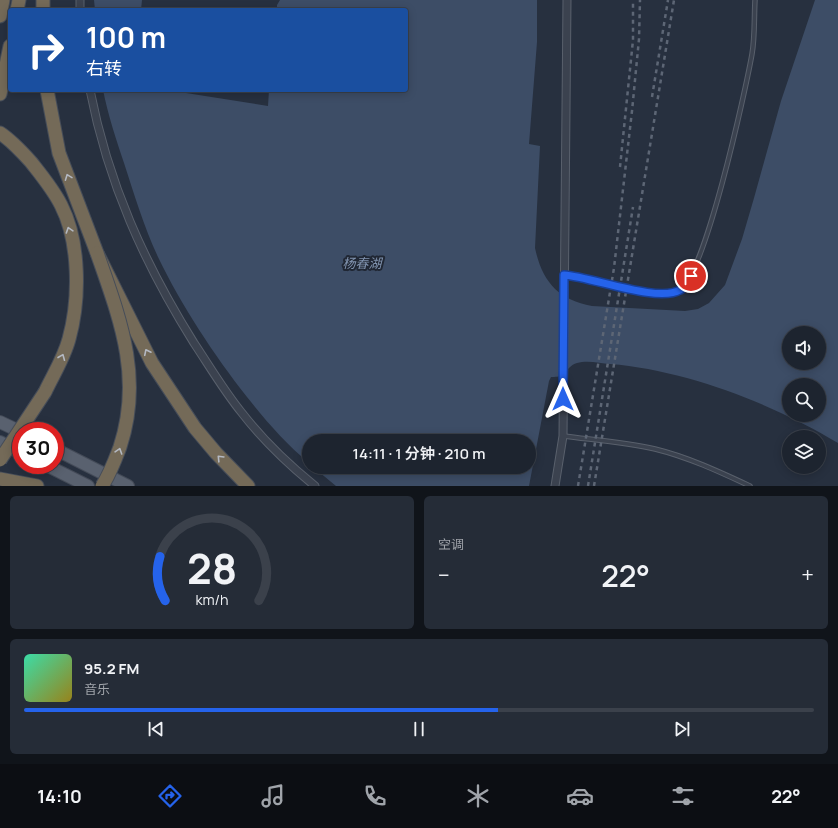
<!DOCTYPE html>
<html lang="zh">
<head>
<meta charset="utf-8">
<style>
	:root { --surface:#1d242f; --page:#252c37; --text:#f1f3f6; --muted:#a0a4aa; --line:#3b414b; --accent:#2563eb }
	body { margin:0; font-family:Manrope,"Noto Sans SC",sans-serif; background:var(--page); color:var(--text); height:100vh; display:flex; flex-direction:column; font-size:15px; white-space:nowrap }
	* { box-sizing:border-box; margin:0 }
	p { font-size:13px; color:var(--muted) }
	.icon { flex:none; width:22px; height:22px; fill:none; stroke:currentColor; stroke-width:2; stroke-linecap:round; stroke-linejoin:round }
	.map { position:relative; height:486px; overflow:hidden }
	.drawer { display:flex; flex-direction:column; gap:10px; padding:10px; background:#10141a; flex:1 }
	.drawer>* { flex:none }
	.hud { position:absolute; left:8px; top:8px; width:400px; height:84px; border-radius:4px; box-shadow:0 2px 10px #0003,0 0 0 1px var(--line); background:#1a4fa0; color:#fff; overflow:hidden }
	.controls { position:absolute; left:782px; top:326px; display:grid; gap:8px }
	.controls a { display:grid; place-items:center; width:44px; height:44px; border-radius:50%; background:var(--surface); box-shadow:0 2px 10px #0003,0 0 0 1px var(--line); font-size:20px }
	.speed { position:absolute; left:12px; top:422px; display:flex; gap:8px; font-size:20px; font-weight:700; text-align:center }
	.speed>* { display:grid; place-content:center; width:52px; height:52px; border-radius:50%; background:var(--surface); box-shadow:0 2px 10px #0003,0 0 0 1px var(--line); line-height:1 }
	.speed .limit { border:6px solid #d22; background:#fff; color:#111 }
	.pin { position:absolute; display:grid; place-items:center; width:34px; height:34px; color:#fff; margin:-17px; border:2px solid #fff; border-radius:50%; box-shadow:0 1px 4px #0007 }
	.me { position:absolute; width:44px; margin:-22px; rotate:0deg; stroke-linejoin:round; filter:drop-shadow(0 0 3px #0008) }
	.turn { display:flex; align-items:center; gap:14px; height:84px; padding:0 12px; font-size:18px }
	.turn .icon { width:52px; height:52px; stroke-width:2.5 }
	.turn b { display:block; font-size:28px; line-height:34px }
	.big { font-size:30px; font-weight:600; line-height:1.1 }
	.drawer .tile { flex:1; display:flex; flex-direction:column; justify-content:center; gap:6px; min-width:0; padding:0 14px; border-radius:6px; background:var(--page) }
	.drawer .dial { align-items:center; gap:0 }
	.dial svg { height:104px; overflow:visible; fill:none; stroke:var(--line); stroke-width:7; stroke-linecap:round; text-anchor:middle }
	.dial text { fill:var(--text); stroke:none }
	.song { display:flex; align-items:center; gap:12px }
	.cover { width:48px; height:48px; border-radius:6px; background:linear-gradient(135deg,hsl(160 70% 55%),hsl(50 70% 35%)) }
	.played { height:4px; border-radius:2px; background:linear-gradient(90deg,var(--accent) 60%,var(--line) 60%) }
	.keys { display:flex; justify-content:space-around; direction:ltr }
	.heat { display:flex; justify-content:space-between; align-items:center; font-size:22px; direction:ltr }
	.drawer .tiles { flex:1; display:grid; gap:10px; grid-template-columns:1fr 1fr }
	.tile:last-child { grid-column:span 2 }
	.trip { position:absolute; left:302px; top:434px; width:234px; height:40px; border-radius:20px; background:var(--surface); box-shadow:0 2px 10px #0003,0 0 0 1px var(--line); font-weight:600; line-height:40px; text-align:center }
	.dock { display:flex; height:64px; justify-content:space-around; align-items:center; background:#0c0e13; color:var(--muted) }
	.dock .icon { width:28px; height:28px }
	.dock .active { color:var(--accent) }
	.dock b { font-size:18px; color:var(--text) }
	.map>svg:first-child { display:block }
	.water { fill:#3d4d66; fill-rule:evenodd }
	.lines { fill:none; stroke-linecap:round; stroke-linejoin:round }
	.lane-casing { stroke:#59606c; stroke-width:5.5 }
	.street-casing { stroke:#59606c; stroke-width:9 }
	.primary-casing { stroke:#444b58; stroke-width:14 }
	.highway-casing { stroke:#464d59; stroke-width:15 }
	.lane { stroke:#3b424f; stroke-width:3.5 }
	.street { stroke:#3b424f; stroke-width:7 }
	.primary { stroke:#59616f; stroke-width:12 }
	.highway { stroke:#746a58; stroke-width:13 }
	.rail { stroke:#5d6675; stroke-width:2.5; stroke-dasharray:4 4; stroke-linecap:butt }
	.highway-bridge-casing { stroke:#464d59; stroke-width:15; stroke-linecap:butt }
	.highway-bridge { stroke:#746a58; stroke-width:13 }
	.oneway { stroke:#b4b9c3 }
	.route-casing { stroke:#184099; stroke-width:10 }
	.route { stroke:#2563eb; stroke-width:7 }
	.labels { text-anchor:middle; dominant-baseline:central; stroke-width:4; stroke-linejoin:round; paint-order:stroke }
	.water-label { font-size:13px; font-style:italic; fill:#8093af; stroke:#202734 }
</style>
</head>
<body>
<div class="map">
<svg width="838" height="486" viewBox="0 0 838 486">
	<rect width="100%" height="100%" fill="#27303f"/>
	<g class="water">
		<path d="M94,0h48l-1,10h-46z"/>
		<path d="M280,0h257v42l-8,102 11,2 -5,102c7,33 23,52 57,58l93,5 13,-2 11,-6 16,-18 17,-46 12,-41 27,-97 34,-101h23v443c-65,-39 -152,-73 -228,-79 -10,-1 -23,-4 -33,-1 -6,1 -10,8 -14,11 -3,3 -8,3 -12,3l-2,4 -20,105h-193l-23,-19h216v-26h-220v22c-23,-19 -43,-42 -62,-66 -33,-42 -66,-92 -89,-140 -14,-30 -24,-63 -34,-94 -8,-24 -16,-48 -21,-73h64l101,16 1,-16h137v-80h-129v-5zM789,333h30v30h-30zM789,385h30v30h-30z"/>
	</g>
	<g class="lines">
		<g class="lane-casing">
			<g id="lane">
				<path d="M565,275c30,3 86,26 113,16 26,-9 68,-203 74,-237 3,-17 2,-36 3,-54"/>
				<path d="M563,436c31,4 62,6 92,13 33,8 65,23 95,37"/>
			</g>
		</g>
		<g class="street-casing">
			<g id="street">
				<path d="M80,0v10"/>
				<path d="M90,90c18,93 54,173 104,253 16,24 30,48 48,70 21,27 46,51 73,73"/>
				<path d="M555,486l8,-50 4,-436"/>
			</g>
		</g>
		<g class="primary-casing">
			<g id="primary">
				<path d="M0,422l21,10"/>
				<path d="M0,442l21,11"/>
				<path d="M55,449l73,37"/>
				<path d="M46,465l42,21"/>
			</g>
		</g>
		<g class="highway-casing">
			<g id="highway">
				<path d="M43,0v10"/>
				<path d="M17,10l2,-10"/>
				<path d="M0,16l3,-16"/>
				<path d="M47,90l12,63 38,100 55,110 43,65 21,25 32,33"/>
				<path d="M0,94l10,-48"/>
				<path d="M0,133c12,8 22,19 31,29 11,14 22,27 30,43 19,37 19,94 8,134 -5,19 -16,36 -24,53"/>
				<path d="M0,479l37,7"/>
			</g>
		</g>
		<use href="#lane" class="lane"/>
		<use href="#street" class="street"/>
		<use href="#primary" class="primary"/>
		<use href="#highway" class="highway"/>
		<g class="rail">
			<path d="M652,97l16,-97"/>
			<path d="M620,167l13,-127v-40"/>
			<path d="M578,486l36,-218 18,-157 7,-72 1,-39"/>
			<path d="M588,486l45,-279"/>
			<path d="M594,486l80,-486"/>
		</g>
		<g class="highway-bridge-casing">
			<g id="highway-bridge">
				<path d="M97,253c23,66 46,124 23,194 -5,13 -10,27 -18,39"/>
				<path d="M0,460l45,-68"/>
			</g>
		</g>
		<use href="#highway-bridge" class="highway-bridge"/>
	</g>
	<defs><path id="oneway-chevron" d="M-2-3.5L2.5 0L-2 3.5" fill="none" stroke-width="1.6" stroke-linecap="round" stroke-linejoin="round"/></defs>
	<g class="oneway">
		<use href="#oneway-chevron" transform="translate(68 177) rotate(-111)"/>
		<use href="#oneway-chevron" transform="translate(69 230) rotate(-108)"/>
		<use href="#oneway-chevron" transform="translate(147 352) rotate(-116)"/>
		<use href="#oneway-chevron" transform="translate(62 357) rotate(-68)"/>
		<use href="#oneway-chevron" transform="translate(119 451) rotate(-72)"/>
		<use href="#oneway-chevron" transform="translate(220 458) rotate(-134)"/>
	</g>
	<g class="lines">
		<g class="route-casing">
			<path id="route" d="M563,399l1,-124c28,2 94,28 116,15 6,-3 8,-9 11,-14"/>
		</g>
		<use href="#route" class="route"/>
	</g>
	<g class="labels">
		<g class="water-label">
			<text x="362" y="263">杨春湖</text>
		</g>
	</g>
</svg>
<div class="controls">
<a><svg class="icon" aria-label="sound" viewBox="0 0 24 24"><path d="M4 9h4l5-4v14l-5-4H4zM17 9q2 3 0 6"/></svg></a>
<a><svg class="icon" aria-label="search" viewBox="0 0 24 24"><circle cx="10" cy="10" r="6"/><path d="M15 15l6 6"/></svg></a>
<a><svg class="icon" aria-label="layers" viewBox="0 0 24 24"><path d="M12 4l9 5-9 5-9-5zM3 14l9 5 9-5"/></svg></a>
</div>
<div class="speed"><div class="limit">30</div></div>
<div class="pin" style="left:691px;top:276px;background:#d93025"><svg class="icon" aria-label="arrive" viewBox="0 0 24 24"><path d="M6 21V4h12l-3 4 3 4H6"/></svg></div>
<svg class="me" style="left:563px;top:399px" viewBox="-20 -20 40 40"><path d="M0-17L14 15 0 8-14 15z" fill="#2563eb" stroke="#fff" stroke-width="4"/></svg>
<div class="trip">14:11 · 1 分钟 · 210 m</div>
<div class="hud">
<div class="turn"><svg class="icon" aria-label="right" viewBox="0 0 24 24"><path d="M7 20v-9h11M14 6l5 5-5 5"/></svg><div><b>100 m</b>右转</div></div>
</div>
</div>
<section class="drawer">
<div class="tiles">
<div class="tile dial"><svg viewBox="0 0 100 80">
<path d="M14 69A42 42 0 1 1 86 69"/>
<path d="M14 69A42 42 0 0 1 10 35" stroke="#2563eb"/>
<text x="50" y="56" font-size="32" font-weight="700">28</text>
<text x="50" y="72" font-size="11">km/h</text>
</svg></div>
<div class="tile"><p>空调</p>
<div class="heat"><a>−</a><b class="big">22°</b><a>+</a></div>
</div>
<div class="tile">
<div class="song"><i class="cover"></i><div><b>95.2 FM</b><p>音乐</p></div></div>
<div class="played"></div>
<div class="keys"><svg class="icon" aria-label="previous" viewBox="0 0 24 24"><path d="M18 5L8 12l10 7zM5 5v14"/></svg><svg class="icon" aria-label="pause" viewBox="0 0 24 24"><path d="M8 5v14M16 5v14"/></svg><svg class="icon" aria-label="next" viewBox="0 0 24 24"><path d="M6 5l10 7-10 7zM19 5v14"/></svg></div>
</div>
</div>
</section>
<nav class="dock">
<b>14:10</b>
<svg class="icon active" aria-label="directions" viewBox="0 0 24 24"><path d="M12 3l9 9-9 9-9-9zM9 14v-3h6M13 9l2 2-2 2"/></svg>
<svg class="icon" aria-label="music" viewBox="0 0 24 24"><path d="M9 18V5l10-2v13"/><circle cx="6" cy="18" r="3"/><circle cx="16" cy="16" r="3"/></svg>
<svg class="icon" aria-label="phone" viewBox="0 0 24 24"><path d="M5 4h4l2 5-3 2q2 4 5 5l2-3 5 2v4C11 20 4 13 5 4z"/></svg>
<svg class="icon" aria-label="climate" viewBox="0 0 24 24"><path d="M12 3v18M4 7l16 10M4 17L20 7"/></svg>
<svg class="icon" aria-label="car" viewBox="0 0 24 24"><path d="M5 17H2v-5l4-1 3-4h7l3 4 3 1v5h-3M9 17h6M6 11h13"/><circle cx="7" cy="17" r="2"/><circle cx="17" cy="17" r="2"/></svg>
<svg class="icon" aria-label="filters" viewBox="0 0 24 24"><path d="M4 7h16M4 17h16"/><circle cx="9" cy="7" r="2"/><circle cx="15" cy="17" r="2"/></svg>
<b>22°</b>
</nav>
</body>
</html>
